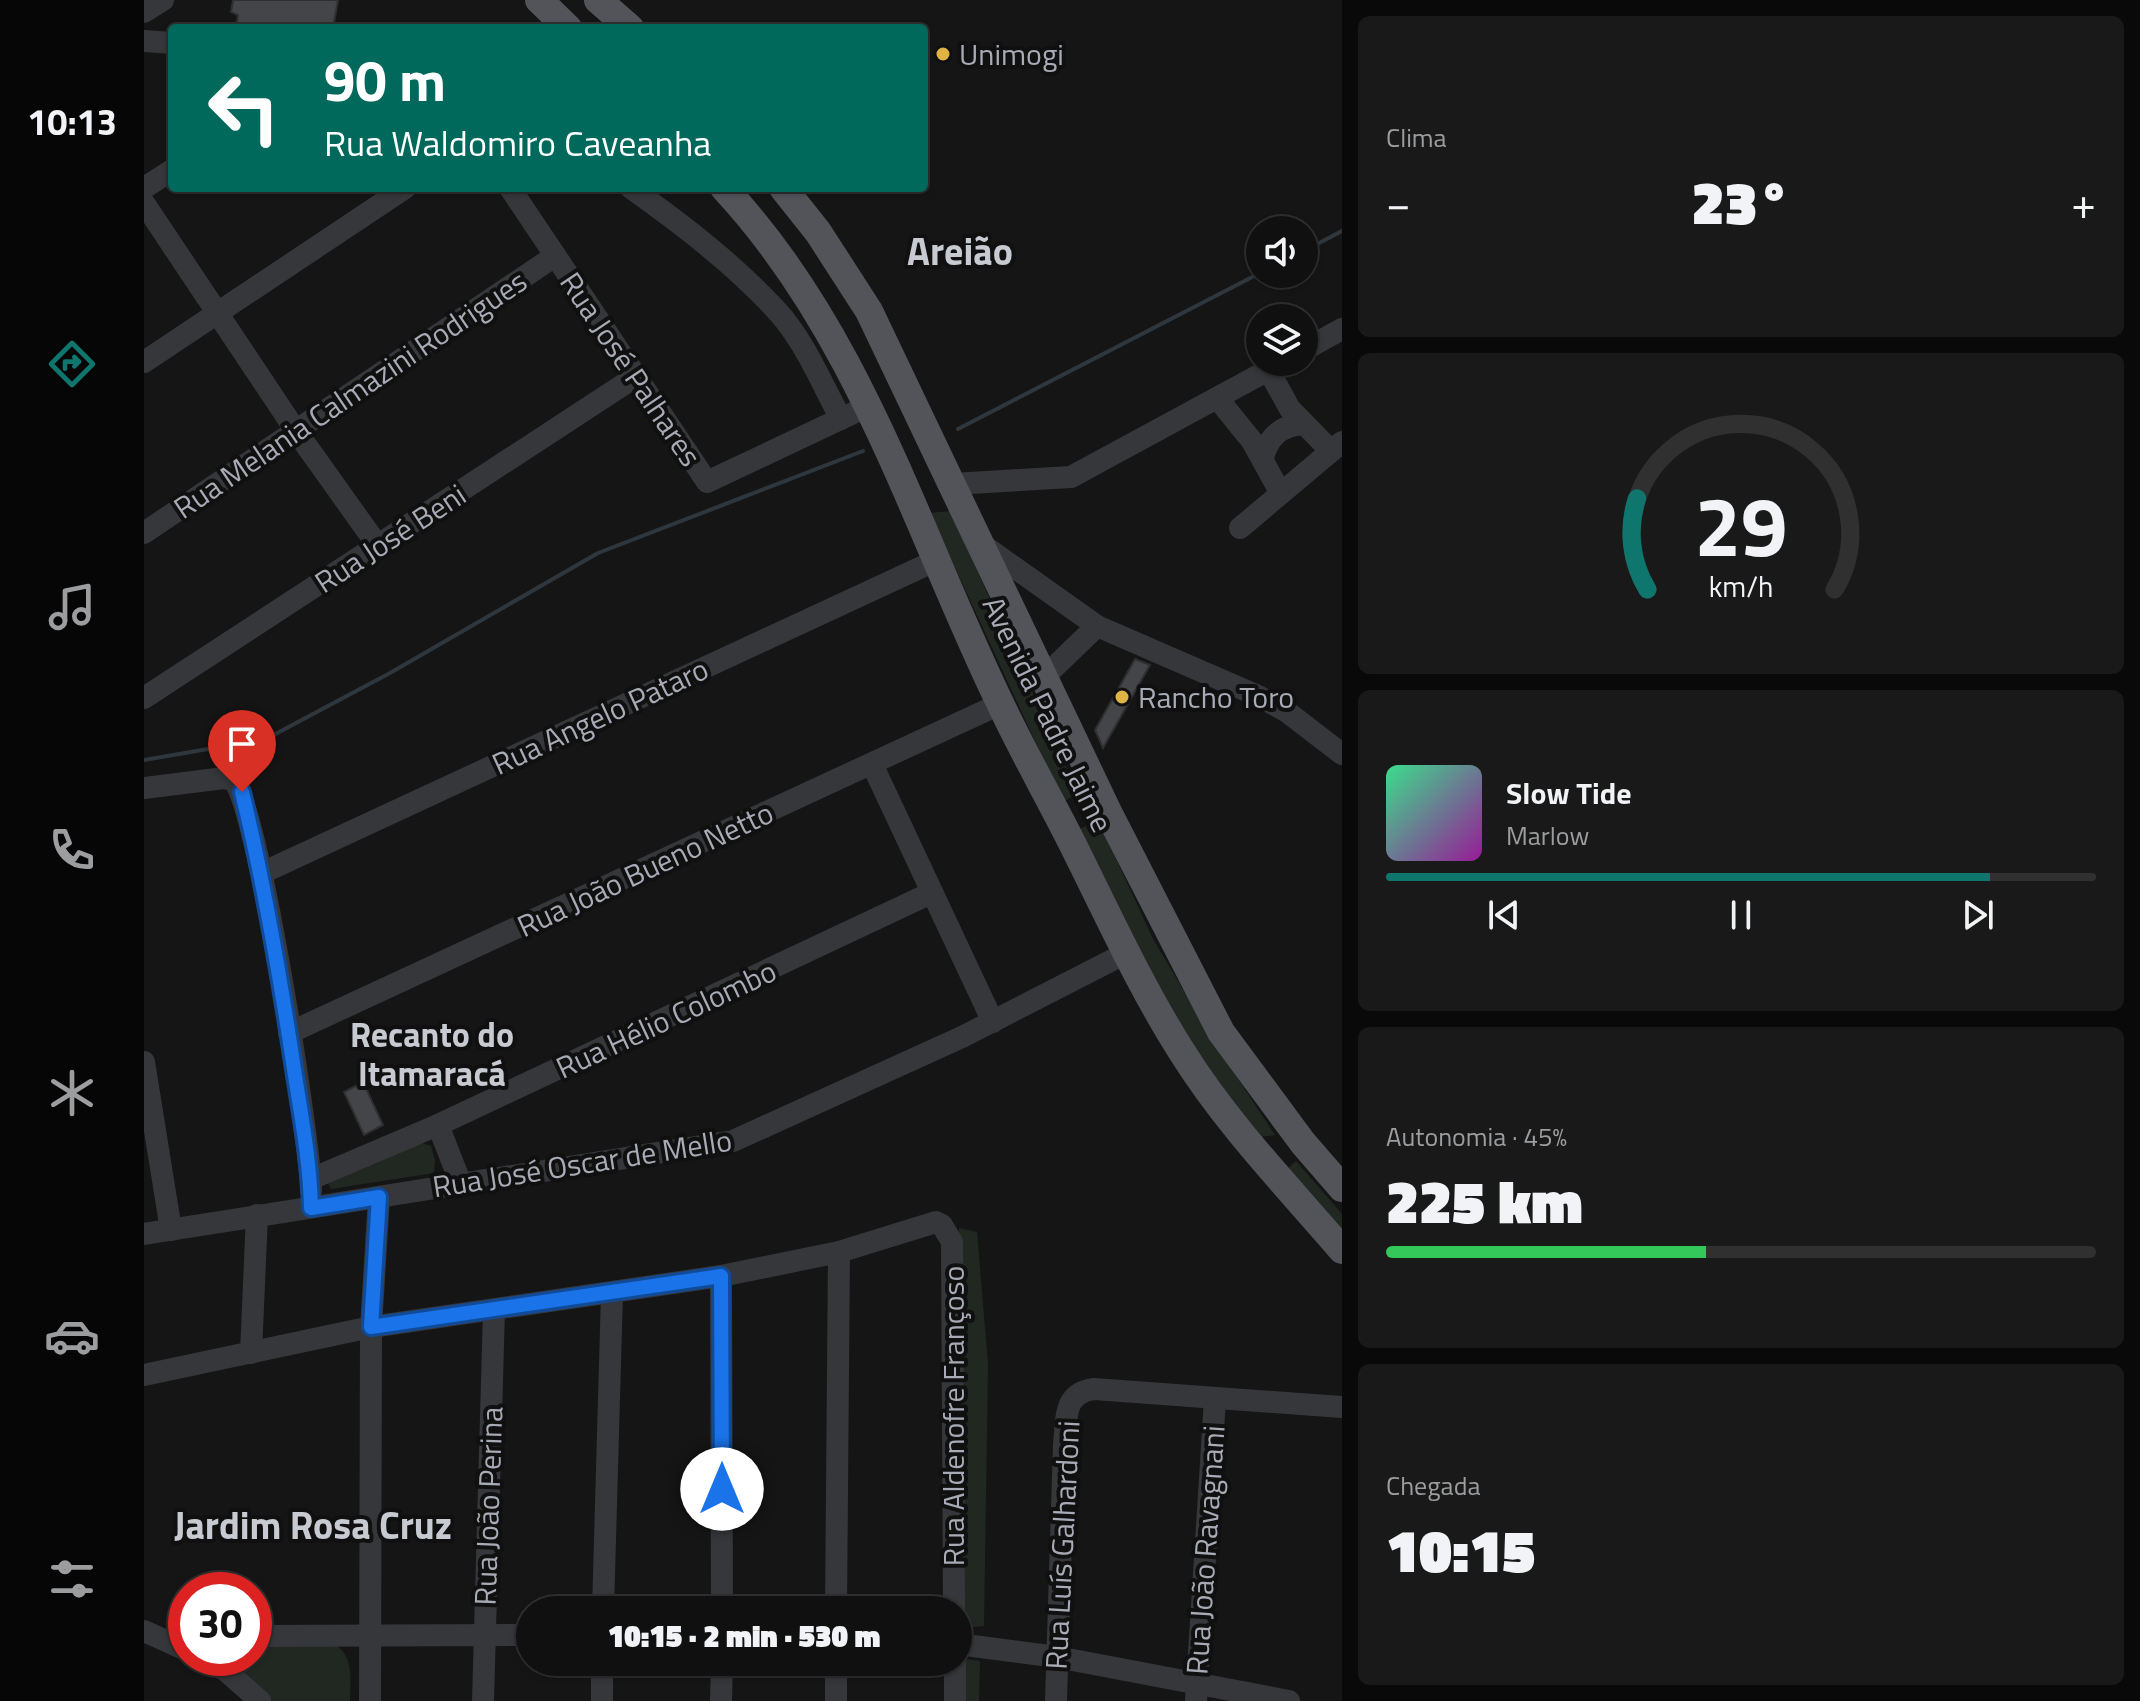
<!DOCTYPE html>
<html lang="pt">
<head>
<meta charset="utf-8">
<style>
	:root { --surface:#101010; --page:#191919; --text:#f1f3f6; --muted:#9c9d9f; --line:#303030; --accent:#0f766e }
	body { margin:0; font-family:"Titillium Web",sans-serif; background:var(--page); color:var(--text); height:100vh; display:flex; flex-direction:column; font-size:30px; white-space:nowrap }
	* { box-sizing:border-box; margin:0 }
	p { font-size:26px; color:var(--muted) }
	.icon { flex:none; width:44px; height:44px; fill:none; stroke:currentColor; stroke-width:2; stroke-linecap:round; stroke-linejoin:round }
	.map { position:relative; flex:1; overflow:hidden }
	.panel { display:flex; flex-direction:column; gap:16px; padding:16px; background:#090909; width:798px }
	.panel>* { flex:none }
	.banner { position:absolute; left:24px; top:24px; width:760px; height:168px; border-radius:8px; box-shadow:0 2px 6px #0004,0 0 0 2px var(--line); background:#00695c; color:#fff; overflow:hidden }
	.fabs { position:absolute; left:1102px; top:216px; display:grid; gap:16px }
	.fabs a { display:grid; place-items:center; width:72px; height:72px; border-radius:50%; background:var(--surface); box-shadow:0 2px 6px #0004,0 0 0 2px var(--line); font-size:40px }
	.speed { position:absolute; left:24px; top:1572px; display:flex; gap:16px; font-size:40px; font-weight:700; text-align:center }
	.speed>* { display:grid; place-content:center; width:104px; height:104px; border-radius:50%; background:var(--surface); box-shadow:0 2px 6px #0004,0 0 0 2px var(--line); line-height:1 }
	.speed .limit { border:12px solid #d22; background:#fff; color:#111 }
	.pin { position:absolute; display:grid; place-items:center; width:68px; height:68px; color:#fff; margin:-82px -34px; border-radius:50% 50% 50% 0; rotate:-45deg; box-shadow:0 0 8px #0007 }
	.pin .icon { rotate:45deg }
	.me { position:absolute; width:88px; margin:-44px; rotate:0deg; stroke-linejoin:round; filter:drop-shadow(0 0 6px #0008) }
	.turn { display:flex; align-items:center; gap:28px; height:168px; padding:0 24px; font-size:36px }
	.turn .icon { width:104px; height:104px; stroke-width:2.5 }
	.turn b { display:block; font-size:56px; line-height:68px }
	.big { font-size:60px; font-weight:800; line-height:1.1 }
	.panel .widget { flex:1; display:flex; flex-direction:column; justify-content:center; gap:12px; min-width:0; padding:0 28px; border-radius:12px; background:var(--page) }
	.panel .dial { align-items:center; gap:0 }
	.dial svg { height:208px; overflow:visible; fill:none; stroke:var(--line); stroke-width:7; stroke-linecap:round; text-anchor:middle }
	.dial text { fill:var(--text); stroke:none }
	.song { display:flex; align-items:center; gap:24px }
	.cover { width:96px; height:96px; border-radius:12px; background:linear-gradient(135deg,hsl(150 70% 55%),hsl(300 70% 35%)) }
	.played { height:8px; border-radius:4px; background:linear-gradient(90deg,var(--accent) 85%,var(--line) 85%) }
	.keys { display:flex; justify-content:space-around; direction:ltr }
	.heat { display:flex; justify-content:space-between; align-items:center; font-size:44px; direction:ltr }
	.charge { height:12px; border-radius:6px; background:linear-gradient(90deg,#34c759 45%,var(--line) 0) }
	.trip { position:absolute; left:372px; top:1596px; width:456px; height:80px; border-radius:40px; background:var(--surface); box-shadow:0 2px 6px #0004,0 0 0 2px var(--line); font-weight:800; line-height:80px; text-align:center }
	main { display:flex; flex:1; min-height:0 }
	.menu { display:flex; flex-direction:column; width:144px; justify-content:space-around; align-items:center; background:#060606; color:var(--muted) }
	.menu .icon { width:56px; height:56px }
	.menu .current { color:var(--accent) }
	.menu b { font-size:36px; color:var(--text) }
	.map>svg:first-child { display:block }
	.green { fill:#212822 }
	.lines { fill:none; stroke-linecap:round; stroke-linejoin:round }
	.stream { stroke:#2f373e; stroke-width:4 }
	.building { fill:#444549; stroke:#2f2f32; stroke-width:2 }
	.minor { stroke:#36373b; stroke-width:22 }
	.major { stroke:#52545a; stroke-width:28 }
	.route-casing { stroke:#114b97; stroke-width:20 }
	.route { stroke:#1a73e8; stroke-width:14 }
	.poi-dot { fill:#dfb344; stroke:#101011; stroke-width:3 }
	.labels { text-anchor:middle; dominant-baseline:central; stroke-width:8; stroke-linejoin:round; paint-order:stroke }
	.poi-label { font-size:30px; fill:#a8abb5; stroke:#101011; text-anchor:start }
	.street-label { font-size:30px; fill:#a8abb5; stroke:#101011 }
	.quarter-label { font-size:34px; font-weight:bold; fill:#c8cad2; stroke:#101011 }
	.district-label { font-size:38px; font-weight:bold; fill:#c8cad2; stroke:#101011 }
</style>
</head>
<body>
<main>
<nav class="menu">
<b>10:13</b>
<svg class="icon current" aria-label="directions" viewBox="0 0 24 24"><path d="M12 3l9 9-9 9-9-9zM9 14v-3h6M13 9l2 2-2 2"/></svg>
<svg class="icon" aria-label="music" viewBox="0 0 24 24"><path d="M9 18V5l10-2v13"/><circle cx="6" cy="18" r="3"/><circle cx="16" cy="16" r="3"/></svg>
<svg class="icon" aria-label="phone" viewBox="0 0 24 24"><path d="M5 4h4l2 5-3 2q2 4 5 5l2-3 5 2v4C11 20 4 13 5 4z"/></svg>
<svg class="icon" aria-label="climate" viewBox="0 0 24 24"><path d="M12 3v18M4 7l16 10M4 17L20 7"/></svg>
<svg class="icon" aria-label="car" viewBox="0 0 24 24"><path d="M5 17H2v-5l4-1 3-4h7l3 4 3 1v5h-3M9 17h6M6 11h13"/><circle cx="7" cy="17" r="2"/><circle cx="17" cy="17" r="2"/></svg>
<svg class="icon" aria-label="filters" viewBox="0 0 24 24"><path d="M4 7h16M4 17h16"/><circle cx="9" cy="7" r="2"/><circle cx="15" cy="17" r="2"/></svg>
</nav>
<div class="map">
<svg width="1198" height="1701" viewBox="0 0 1198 1701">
	<rect width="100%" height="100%" fill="#151516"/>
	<g class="green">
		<path d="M806,511l128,282 -15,9 -133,-289z"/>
		<path d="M954,820l55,119 66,111 56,85 -16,2 -69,-86 -116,-219z"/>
		<path d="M275,1142l12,4 4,14 -1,13 -103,16 -6,-11z"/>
		<path d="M1152,1161l46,53v24l-59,-65z"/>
		<path d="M815,1228l18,4 11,132 -4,262 -24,2z"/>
		<path d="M190,1644c21,13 16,35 16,57h-78l-44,-43h26v-11z"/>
		<path d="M816,1658l20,3 -1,40h-19z"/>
	</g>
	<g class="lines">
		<g class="stream">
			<path d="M1160,251l38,-20"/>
			<path d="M814,429l302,-156"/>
			<path d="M0,760l122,-21 124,-66 208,-120 265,-102"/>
		</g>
	</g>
	<g class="building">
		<path d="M89,0h105l-5,28h-97l2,-13 -7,-3z"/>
		<path d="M991,659l15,6 -47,83 -8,-18z"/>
		<path d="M219,1082l20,43 -19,10 -20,-43z"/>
	</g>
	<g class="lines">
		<g class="minor">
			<path d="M0,12l19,-12"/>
			<path d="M0,41l28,2"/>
			<path d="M0,188l28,-18"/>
			<path d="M366,188l197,294 161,-76"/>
			<path d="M487,188c52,37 104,77 147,124 27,30 44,72 63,107"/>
			<path d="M0,203l152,228 82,115"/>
			<path d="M1160,350l38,-21"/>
			<path d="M0,362l261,-174"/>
			<path d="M1125,371l21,38 41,42"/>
			<path d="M1074,399l34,42 28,51"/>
			<path d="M1119,458c5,-21 18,-32 39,-34"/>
			<path d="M809,484l118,-7 212,-115"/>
			<path d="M1096,528l102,-86"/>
			<path d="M0,533l411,-277"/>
			<path d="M836,543l117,83 159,69 30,16 56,43"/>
			<path d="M900,677l53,-51"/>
			<path d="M0,698l491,-321"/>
			<path d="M728,764l121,258"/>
			<path d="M0,788l80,-10 9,2c25,26 77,359 78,411"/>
			<path d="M118,873l677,-314"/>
			<path d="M145,1033l711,-329"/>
			<path d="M0,1062l27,168"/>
			<path d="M294,1125l23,59"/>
			<path d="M167,1179l127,-54 493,-232"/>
			<path d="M0,1234l589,-93 229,-104 164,-84"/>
			<path d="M577,1276l1,334"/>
			<path d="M107,1353l6,-138"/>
			<path d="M0,1375l227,-48 350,-51 118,-24 97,-30 6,3 10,17 2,368"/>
			<path d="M459,1610l9,-317"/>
			<path d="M692,1610l3,-358"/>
			<path d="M0,1631l42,19"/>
			<path d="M110,1636l276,-1"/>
			<path d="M814,1644l99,13 232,44"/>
			<path d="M59,1658l22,12 35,31"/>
			<path d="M692,1662v39"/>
			<path d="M811,1662v39"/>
			<path d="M226,1701l1,-374 8,-130"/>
			<path d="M339,1701l11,-391"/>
			<path d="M458,1701v-39"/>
			<path d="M577,1701l1,-39"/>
			<path d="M912,1701l8,-257c3,-26 -1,-51 30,-55l248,18"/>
			<path d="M1052,1701l19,-302"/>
		</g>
		<g class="major">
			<path d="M395,0l29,28"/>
			<path d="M454,0l32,28"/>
			<path d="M580,188c137,147 191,340 277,517 22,47 48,92 71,138 35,70 68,143 110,209 45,72 105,134 160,198"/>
			<path d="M639,188l35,44 51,79 240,503 112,218 82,111 39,45"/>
		</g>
	</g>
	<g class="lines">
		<g class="route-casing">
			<path id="route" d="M98,792c22,91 38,184 52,277 7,46 16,92 17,139l68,-11 -8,130 350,-51 1,213"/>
		</g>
		<use href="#route" class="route"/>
	</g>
	<g class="poi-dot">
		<circle cx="799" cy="54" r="8"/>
		<circle cx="978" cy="697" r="8"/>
	</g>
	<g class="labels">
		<g class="poi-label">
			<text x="815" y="54">Unimogi</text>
			<text x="994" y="697">Rancho Toro</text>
		</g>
		<g class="street-label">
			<text transform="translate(487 369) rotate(56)">Rua José Palhares</text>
			<text transform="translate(206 394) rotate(-34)">Rua Melania Calmazini Rodrigues</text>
			<text transform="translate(246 538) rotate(-33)">Rua José Beni</text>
			<text transform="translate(904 714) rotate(64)">Avenida Padre Jaime</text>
			<text transform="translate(456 716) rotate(-25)">Rua Angelo Pataro</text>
			<text transform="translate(501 869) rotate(-25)">Rua João Bueno Netto</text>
			<text transform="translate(522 1019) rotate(-25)">Rua Hélio Colombo</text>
			<text transform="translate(438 1163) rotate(-9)">Rua José Oscar de Mello</text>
			<text transform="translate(809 1416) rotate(-90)">Rua Aldenofre Françoso</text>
			<text transform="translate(344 1506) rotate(-88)">Rua João Perina</text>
			<text transform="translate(918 1545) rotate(-87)">Rua Luís Galhardoni</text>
			<text transform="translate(1061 1550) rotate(-86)">Rua João Ravagnani</text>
		</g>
		<g class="quarter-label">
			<text x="288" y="1034">Recanto do<tspan x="288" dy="39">Itamaracá</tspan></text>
		</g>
		<g class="district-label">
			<text x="816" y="251">Areião</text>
			<text x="169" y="1525">Jardim Rosa Cruz</text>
		</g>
	</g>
</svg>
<div class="fabs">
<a><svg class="icon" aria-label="sound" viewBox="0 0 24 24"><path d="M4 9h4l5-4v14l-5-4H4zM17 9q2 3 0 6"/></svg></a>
<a><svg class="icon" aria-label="layers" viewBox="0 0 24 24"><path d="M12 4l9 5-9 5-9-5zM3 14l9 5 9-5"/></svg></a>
</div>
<div class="speed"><div class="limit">30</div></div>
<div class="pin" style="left:98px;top:792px;background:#d93025"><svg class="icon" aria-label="arrive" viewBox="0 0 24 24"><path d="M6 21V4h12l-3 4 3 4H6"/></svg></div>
<svg class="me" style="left:578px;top:1489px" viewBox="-20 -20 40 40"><circle r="19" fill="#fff"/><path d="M0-13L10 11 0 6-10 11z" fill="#1a73e8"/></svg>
<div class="trip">10:15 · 2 min · 530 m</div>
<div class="banner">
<div class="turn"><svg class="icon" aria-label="left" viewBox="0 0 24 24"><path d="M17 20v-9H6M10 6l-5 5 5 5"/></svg><div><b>90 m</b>Rua Waldomiro Caveanha</div></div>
</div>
</div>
<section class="panel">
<div class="widget"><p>Clima</p>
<div class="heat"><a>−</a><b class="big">23°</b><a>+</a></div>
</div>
<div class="widget dial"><svg viewBox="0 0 100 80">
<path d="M14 69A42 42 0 1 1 86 69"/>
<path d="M14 69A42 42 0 0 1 10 34" stroke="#0f766e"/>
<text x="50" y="56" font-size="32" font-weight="700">29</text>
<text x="50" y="72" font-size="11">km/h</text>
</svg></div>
<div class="widget">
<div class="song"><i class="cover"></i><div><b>Slow Tide</b><p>Marlow</p></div></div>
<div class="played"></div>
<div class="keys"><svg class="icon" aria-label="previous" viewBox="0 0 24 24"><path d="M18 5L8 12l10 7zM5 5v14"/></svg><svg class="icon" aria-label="pause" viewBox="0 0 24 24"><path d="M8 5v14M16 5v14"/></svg><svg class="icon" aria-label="next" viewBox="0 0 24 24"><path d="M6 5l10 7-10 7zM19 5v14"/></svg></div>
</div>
<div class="widget"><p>Autonomia · 45%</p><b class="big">225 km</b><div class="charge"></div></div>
<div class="widget"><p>Chegada</p><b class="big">10:15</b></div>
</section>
</main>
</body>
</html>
